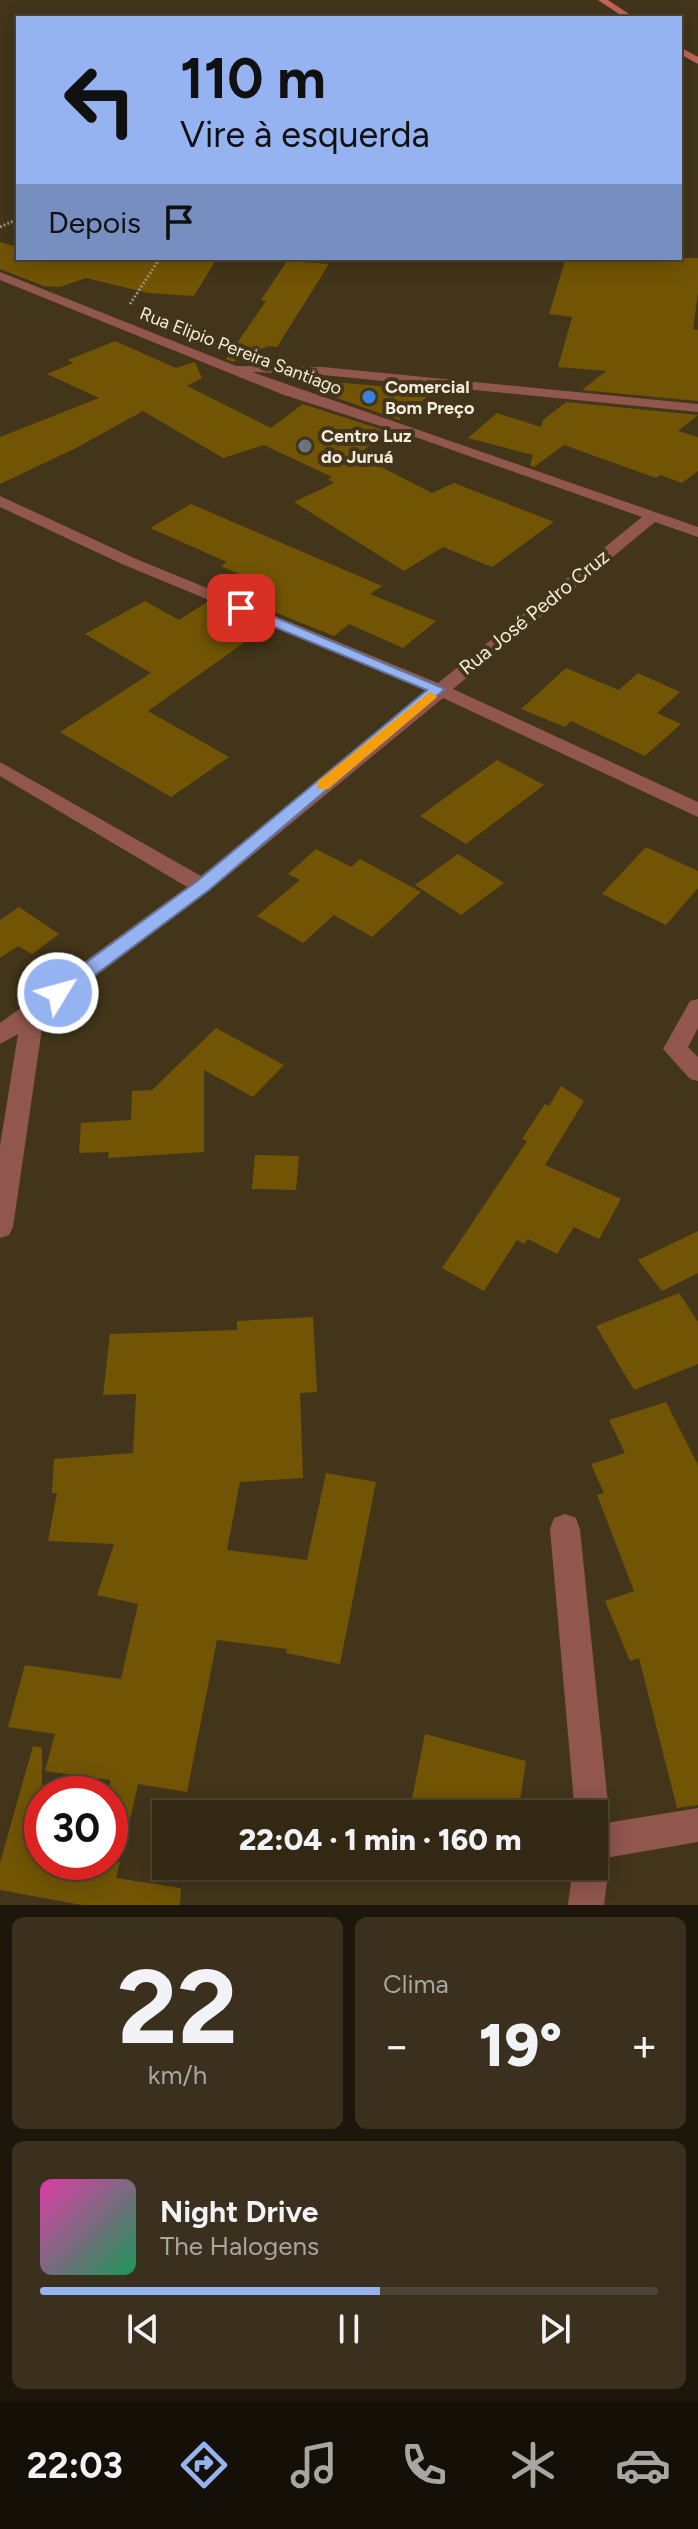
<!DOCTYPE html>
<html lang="pt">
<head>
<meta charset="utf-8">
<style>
	:root { --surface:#322814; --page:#3a301d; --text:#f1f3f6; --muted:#a8a6a0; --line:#4d4434; --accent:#95b2f1 }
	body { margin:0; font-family:Figtree,sans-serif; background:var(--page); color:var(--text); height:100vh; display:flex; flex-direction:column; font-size:30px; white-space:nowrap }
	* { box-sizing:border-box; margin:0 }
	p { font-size:26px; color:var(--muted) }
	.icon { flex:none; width:44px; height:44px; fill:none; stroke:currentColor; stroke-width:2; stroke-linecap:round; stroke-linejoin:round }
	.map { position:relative; height:1905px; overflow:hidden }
	.panel { display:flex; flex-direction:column; gap:12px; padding:12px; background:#1c160b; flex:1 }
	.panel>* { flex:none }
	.hud { position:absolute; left:16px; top:16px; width:666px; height:244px; border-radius:0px; box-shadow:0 4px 20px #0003,0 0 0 2px var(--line); background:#95b2f1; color:#111; overflow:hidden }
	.speed { position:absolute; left:24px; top:1776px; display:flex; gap:16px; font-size:40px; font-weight:700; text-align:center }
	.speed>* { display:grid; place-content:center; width:104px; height:104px; border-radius:50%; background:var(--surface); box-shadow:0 4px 20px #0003,0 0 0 2px var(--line); line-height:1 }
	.speed .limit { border:12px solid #d22; background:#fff; color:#111 }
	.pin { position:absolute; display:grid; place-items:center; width:68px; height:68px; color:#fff; margin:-34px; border-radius:16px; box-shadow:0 4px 12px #0006 }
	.me { position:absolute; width:88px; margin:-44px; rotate:53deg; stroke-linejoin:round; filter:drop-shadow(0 0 6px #0008) }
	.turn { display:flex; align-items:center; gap:28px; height:168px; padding:0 32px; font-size:36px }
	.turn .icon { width:104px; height:104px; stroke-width:2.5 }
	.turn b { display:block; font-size:56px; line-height:68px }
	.then { display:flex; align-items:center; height:76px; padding:0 32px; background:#0003; gap:16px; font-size:30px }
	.big { font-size:60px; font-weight:800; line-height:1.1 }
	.panel .tile { flex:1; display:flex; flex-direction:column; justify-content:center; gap:12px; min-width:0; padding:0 28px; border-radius:12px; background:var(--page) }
	.panel .dial { align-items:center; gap:0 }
	.dial b { font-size:104px; line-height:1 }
	.song { display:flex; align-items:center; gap:24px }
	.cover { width:96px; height:96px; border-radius:12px; background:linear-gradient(135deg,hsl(320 70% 55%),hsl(150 70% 35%)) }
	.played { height:8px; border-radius:4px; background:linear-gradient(90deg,var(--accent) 55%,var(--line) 55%) }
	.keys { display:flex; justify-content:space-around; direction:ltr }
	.heat { display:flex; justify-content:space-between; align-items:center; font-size:44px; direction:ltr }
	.panel .tiles { flex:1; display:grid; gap:12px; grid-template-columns:1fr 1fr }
	.tile:last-child { grid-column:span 2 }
	.trip { position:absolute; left:152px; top:1800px; width:456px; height:80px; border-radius:0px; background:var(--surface); box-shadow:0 4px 20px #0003,0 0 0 2px var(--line); font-weight:800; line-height:80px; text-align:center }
	.tab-bar { display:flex; height:128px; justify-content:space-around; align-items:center; background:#141008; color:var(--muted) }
	.tab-bar .icon { width:56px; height:56px }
	.tab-bar .active { color:var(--accent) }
	.tab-bar b { font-size:36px; color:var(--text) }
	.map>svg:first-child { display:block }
	.building { fill:#725504 }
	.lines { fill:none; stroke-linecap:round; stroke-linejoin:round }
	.path { stroke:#9b917b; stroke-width:3; stroke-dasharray:2 2; stroke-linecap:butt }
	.minor { fill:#91564d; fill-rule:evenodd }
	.secondary { fill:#c16557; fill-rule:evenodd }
	.route { fill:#95b2f1; stroke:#61749d; stroke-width:2 }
	.slow { fill:#f59e0b }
	.shop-dot { fill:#3f7fe0; stroke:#42351a; stroke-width:3 }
	.worship-dot { fill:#6b7280; stroke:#42351a; stroke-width:3 }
	.labels { text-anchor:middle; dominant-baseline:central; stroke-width:8; stroke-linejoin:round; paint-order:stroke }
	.far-street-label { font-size:18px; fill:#f4ecdc; stroke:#42351a }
	.far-poi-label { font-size:18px; font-weight:bold; fill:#f4ecdc; stroke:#42351a; text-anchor:start }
	.street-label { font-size:20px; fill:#f4ecdc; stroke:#42351a }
</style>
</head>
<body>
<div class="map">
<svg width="698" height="1905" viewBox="0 0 698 1905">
	<rect width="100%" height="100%" fill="#42351a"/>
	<g class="building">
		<path d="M0,242l18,5v11h199l-23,38 -46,-3 -62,-15 -26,9 -16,-1 -44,-17z"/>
		<path d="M566,258h132v35l-5,36 5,1v71l-116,-11 24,-19 -48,-4 14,-50 -23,-3z"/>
		<path d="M287,261l42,3 -52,83 -9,-1 -35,16 -7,-3 40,-58 -5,-1z"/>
		<path d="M115,341l61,27 19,-6 7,16 -15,8 84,42 32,-24 83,27 -28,24 74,38 22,-10 100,39 -62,45 -49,-20 -39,24 -110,-69 40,-19 -6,-4 4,-2 -68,-32 -41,13 -80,-47 -67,37 -76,36v-47l99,-39 -52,-24 26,-11 -5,-3z"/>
		<path d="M334,382l100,9 -35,29 -79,-28z"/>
		<path d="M566,402l132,13 -20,16 20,6v34l-16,12 -22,-8 -4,3 -92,-33 -30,22 -4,-2 3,-10 -65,-17 29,-25 44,14 2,-7z"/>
		<path d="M191,504l191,82 -12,8 66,27 -33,27 -54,-24 -15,12 -110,-44 22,-15 -25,-11 6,-4 -77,-34z"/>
		<path d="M145,601l34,19 28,-18 59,25 -118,84 81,46 -58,40 -111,-65 91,-59 -66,-39z"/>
		<path d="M566,668l53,22 19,-17 42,19 -23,21 24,11 -36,32 -74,-35 -6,6 -44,-18z"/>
		<path d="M497,760l47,25 -78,59 -46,-28z"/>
		<path d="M646,847l52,24v17l-32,37 -64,-31z"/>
		<path d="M316,849l35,18 9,-8 61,33 -49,45 -38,-22 -31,28 -46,-27 43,-36 -12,-6z"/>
		<path d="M458,854l46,29 -43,32 -46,-30z"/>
		<path d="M19,907l40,27 -27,20 -14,-8 -18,12v-38z"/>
		<path d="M216,1028l68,37 -31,32 -49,-27v82l-96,6 1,-6 -30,1 2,-30 50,-3 1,-29 20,-1z"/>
		<path d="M561,1086l23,15 -39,64 76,34 -22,40 -25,-12 -17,27 -29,-15 -4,5 -7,-4 -33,51 -42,-23 85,-127 -5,-2 23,-35 4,2z"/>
		<path d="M255,1155l44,1 -3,34 -44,-1z"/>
		<path d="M698,1231v42l-36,18 -24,-31z"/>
		<path d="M679,1293l19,29v42l-64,26 -38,-64z"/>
		<path d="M313,1317l4,75 -17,1 3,85 -63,4 -13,68 80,10 19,-87 50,9 -36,182 -54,-11 1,-4 -70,-9 -30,152 -49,-8 -16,70 -12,-2v-72l-65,-9 10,-37 -47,-7 17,-62 96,14 17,-75 -41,-9 17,-51 -66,-3 9,-48h-5l2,-34 79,-6 3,-59 -33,1 7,-61 127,-4v-9z"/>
		<path d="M666,1402l32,63v340l-21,3 -38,-150 -9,3 -25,-60 29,-10 -37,-96 7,-2 -13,-29 34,-11 -16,-33z"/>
		<path d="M425,1734l101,27 -8,53h-109z"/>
		<path d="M33,1746l9,2v114h78l-4,16 65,10 -1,17h-98l-82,-15v-27z"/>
	</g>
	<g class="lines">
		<g class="path">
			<path d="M0,227l18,-8"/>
			<path d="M130,304l30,-46"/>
		</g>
		<g class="minor">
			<path d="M0,272l236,94 87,1 375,37v8l-375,-37 -71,-3 446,155v10l-43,-15 -202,167 245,113v15l-255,-119 -234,193 -165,124 -31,212 -4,8 -9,3v-92l18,-112 -18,10v-21l187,-136 -187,-111v-14l201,114 227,-185 -306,-127 -122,-57v-11l134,62 304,125 204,-166 -221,-78 -137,-44 -284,-115z"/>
			<path d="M698,999v29l-10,19 10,10v24l-8,-2 -27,-30 27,-48z"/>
			<path d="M565,1514l11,4 4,11 29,285 -3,9 92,-15v34l-93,16 4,8 -5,39h-36l5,-39h21v-52h-19l-25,-285 4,-11z"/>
		</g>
		<g class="secondary">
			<path d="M598,0h10l27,18h-10z"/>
			<path d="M680,47l18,10v7l-18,-10z"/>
		</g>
	</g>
	<path class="route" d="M241,603l204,86 -236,201 -145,108h-13l-3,-5 3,-5 145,-106 231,-192 -191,-79 -2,-3z"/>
	<path class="slow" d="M430,692l7,4 -2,3 -107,90h-11v-7z"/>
	<circle class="shop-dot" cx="369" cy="397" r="8"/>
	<circle class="worship-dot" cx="305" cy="446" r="8"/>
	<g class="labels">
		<g class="far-street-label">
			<text transform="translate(241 351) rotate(21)">Rua Elipio Pereira Santiago</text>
		</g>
		<g class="far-poi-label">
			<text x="385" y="387">Comercial<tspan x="385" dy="21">Bom Preço</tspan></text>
			<text x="321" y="436">Centro Luz<tspan x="321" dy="21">do Juruá</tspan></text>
		</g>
		<g class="street-label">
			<text transform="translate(534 612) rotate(-39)">Rua José Pedro Cruz</text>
		</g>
	</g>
</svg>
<div class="speed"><div class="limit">30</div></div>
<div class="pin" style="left:241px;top:608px;background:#d93025"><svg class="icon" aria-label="arrive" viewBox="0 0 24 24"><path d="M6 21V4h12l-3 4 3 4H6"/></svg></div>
<svg class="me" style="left:58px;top:993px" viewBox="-20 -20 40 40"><circle r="17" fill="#95b2f1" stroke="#fff" stroke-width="3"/><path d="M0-11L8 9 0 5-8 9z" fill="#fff"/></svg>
<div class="trip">22:04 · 1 min · 160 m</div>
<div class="hud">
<div class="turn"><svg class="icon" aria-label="left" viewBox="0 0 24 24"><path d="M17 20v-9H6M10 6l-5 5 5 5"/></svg><div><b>110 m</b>Vire à esquerda</div></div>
<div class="then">Depois<svg class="icon" aria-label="arrive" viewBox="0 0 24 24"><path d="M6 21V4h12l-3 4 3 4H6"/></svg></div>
</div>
</div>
<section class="panel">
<div class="tiles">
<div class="tile dial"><b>22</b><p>km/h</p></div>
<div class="tile"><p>Clima</p>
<div class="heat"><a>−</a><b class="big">19°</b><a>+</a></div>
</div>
<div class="tile">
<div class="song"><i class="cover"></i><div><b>Night Drive</b><p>The Halogens</p></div></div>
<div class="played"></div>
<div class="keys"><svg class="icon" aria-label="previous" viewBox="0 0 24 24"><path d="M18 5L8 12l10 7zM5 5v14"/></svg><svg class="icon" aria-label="pause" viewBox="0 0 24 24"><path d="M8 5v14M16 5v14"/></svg><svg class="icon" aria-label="next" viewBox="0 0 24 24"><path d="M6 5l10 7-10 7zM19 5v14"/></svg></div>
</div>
</div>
</section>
<nav class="tab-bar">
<b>22:03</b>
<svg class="icon active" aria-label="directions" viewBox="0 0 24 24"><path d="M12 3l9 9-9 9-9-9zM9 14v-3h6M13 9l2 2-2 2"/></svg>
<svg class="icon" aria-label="music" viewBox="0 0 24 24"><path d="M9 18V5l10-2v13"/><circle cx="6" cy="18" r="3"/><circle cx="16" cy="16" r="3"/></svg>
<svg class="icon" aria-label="phone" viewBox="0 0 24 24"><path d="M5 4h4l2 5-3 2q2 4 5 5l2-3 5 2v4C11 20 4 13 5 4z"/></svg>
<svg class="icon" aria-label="climate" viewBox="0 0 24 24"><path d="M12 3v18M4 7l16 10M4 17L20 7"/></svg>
<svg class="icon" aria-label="car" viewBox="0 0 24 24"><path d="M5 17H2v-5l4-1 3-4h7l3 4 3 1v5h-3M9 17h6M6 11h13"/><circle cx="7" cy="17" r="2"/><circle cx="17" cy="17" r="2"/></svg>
</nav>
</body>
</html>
